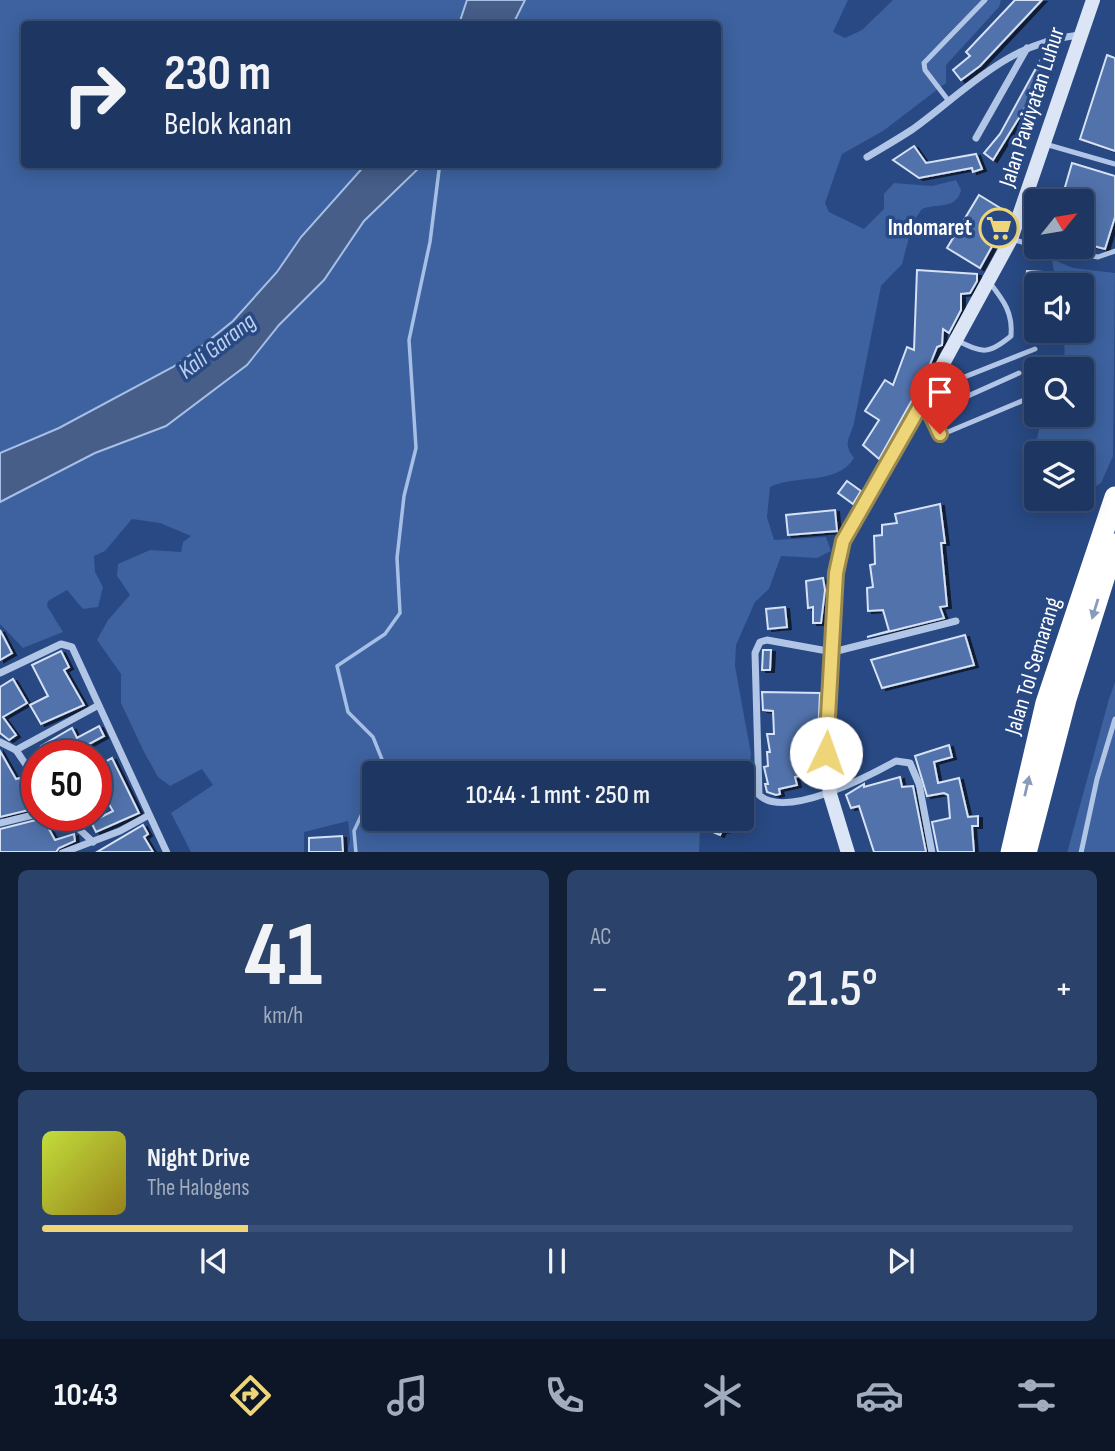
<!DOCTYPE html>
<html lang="id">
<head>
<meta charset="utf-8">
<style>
	:root { --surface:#1e3762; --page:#2b426b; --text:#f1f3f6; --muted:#a1acbe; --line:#3c5177; --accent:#eed578 }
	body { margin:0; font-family:"Sofia Sans Condensed",sans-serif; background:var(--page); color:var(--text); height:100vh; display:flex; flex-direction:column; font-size:26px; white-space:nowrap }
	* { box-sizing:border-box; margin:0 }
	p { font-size:23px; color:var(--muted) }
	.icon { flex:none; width:38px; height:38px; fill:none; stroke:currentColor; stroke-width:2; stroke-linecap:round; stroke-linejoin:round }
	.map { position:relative; height:852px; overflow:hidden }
	.side { display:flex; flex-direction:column; gap:18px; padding:18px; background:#101e36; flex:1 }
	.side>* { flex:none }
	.hud { position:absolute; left:21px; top:21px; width:700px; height:147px; border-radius:7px; box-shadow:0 4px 18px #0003,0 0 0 2px var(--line); background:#1e3762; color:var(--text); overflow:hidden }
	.needle { width:46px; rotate:60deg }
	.controls { position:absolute; left:1024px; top:189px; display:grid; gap:14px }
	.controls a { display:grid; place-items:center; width:70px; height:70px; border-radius:7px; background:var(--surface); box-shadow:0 4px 18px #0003,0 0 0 2px var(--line); font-size:35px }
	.speed { position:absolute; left:21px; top:740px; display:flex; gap:14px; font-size:35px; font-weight:700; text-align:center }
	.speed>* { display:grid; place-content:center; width:91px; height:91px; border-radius:50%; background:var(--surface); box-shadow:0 4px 18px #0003,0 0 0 2px var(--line); line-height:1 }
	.speed .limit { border:10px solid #d22; background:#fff; color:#111 }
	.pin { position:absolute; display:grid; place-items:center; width:60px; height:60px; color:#fff; margin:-72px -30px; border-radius:50% 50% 50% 0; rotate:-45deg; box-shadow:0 0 7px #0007 }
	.pin .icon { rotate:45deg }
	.me { position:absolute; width:77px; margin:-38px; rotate:3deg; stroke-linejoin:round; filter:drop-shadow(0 0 5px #0008) }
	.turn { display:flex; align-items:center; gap:24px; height:147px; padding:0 28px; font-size:32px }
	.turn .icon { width:91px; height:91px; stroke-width:2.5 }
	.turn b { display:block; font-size:49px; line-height:60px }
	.big { font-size:52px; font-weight:600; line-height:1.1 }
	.side .tile { flex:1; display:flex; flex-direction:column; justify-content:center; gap:10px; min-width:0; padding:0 24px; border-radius:10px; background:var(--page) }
	.side .dial { align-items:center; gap:0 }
	.dial b { font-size:91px; line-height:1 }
	.song { display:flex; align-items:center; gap:21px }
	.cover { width:84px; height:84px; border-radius:10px; background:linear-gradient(135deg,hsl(70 70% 55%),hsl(50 70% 35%)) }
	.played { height:7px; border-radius:4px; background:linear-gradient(90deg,var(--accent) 20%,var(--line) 20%) }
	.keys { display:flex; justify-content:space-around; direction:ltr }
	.heat { display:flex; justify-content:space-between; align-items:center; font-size:38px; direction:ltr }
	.side .tiles { flex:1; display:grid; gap:18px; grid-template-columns:1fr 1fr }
	.tile:last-child { grid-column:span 2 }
	.trip { position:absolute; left:362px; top:761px; width:392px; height:70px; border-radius:7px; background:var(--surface); box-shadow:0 4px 18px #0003,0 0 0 2px var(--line); font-weight:600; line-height:70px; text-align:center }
	.tabs { display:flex; height:112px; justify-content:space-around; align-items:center; background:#0c1627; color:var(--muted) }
	.tabs .icon { width:49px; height:49px }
	.tabs .on { color:var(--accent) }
	.tabs b { font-size:32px; color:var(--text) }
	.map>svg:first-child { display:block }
	.green { fill:#3d629f }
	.water { fill:#465e88; stroke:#a6bfe7; stroke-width:2 }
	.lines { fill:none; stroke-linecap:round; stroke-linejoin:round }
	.stream { stroke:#a6bfe7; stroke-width:3.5 }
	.building { fill:#5172ab; stroke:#d5e1f5; stroke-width:2; filter:url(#shadow) }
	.service { stroke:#b1c6e7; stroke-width:5 }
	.minor { stroke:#b1c6e7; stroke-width:7 }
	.secondary { stroke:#dbe5f6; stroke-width:14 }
	.motorway { stroke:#fff; stroke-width:21 }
	.oneway { fill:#899bbb }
	.route-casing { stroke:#9b8a4e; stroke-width:18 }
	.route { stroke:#eed578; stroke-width:12 }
	.labels { text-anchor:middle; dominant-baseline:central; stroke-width:7; stroke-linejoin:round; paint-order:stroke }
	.street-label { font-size:23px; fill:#fff; stroke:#284983 }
	.poi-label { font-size:23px; font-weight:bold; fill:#fff; stroke:#284983; text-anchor:end }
	.water-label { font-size:24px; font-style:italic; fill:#bdd0ee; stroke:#284983 }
</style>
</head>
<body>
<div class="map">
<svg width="1115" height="853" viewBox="0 0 1115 853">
	<defs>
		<filter id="shadow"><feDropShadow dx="4" dy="2" stdDeviation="0" flood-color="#0009"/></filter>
	</defs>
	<rect width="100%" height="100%" fill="#284983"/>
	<g class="green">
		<path d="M0,0h467l-8,24h-435v140l342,1 -65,72 -24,35 -44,49 -36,29 -24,17 -114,61 -59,25z"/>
		<path d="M525,0h323l-15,32 12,6 17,-8 31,-30h108l-2,7 -53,58v18l-63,48 -41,23 -17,49 4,9 35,17 20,-20v-15l10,-11 38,3 24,-6 5,10c-4,20 -25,13 -39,19l-9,13 -11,42 -21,22 -27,137c-4,16 -12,20 0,35 -17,28 -59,16 -84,29l-3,30 7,23 52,-3 5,14 -14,7 -36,-2 -12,33 -14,13 -19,43 -1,21 16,88 -6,40 -3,2v-22h-368v45h330l-4,9 -1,24h-352l3,-12 -2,-19 -44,11v20h-113l-20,-39 42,-28 -11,-16 -32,17 -12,-9 -15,-27 -22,-47v-29l-24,-34 11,-20 22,-25 -13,-19 1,-12 32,-14 31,2 2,-10 8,-6 -31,-13 -28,-4 -27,32 -11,5 1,16 8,15 -5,20 -15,2 -16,-19 -19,11 -1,5 16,26 -40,16 -23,-24v-122l95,-49 71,-27 81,-61 32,-40 45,-45 40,-59 58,-56 296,-1v-140h-205z"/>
		<path d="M1052,259l21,9 42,5 -2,183 -12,27 -19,12v-42h-46v46h20l-18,7 -10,-1 -2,-10 13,-66 8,-14h35v-46h-17l-1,-38h18v-46h-26z"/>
		<path d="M1115,682v170l-48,1 42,-154z"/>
	</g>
	<g class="water">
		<path d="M467,0h58l-12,24h-54z"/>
		<path d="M366,164l56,1 -58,56 -40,59 -45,45 -32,40 -81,61 -71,27 -95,49v-49l59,-25 114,-61 24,-17 36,-29 44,-49 24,-35z"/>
	</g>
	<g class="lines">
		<g class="stream">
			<path d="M382,774l3,-7 -12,-30 -25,-25 -11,-46 48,-32 15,-21 -3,-55 7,-62 12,-48 -7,-108 21,-98 9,-72 -3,-6"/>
			<path d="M356,853l-2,-22 20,-43"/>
		</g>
	</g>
	<g class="building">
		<path d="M1015,0h27l-62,66 -19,14 -8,-10 17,-14 -4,-4z"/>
		<path d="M1107,55l8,3v93l-35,-12z"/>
		<path d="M1041,59l10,7 -58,94 -9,-7 16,-19z"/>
		<path d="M914,146l12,17 50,-9 6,15 -9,3 -1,-4 -53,10 -26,-18z"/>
		<path d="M1072,163l43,13v41l-10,32 -23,-6v-42h-21z"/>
		<path d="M979,195l31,19 -30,54 -33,-20z"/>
		<path d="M917,270l60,4v7l-7,12 -9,1v16l-12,23 -6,-4 -1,16 -5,2 -12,30 -46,82 -16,-14 16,-25 -14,-9 20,-31 8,5 14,-38 7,3z"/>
		<path d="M1027,271l15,1 -3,13h-3v12l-12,-1z"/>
		<path d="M847,481l14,10 -8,13 -15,-11z"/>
		<path d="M940,504l5,39h-4l6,63 -7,1 4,11 -77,19 22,-6 -6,-21 -15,1 -1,-23 6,-1 -3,-22 5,-1 -1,-28 8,-1v-10l15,-2 -2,-9z"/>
		<path d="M835,510l2,21 -49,4 -2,-20z"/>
		<path d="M823,578l2,12 -4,33h-8v-16l-5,1 -2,-27z"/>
		<path d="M785,607l2,20 -19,2 -2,-20z"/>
		<path d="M0,630l12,23 -12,7z"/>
		<path d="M965,635l9,30 -92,23 -11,-28z"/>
		<path d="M763,650h8l-1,20h-8z"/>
		<path d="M61,651l8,16 -5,3 20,35 -43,19 -11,-19 18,-9 -16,-31z"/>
		<path d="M13,679l14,24 -24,14 13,18 -7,5 -9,-7v-46z"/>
		<path d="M762,692l58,1 -3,66 -5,1 3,12 -20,5 2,8 -18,4 1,5 -4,1 -9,-3 -2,-8h3l-4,-17 4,-1 -1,-14h3l-3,-18h7l-1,-23 -10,-1z"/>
		<path d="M99,726l5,10 -37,20h-20l-6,-10 31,-18 5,10z"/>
		<path d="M949,745l3,12 -18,5 4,21 21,-5 9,39 10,-1v10h-6l2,26h-36l-6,-30 18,-4 -2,-23 -4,-2 -17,3 -12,-40z"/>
		<path d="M0,751l16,28 4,-1 3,19 14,-4v15l-37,9z"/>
		<path d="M112,758l27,55 -43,19 -5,-10 22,-11 -17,-29v-15z"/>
		<path d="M900,777l2,10 11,-1 13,66h-52l-15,-46 -8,2 -5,-13 18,-11v3z"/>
		<path d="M52,816l3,9 -6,4 6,11 19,-6 1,7 -16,7 -3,4h-56v-23z"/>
		<path d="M717,819h28l1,8 -24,4 -2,4 -12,-5 3,-9 7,2z"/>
		<path d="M143,825l5,9 -4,3 9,15h-56z"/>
		<path d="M342,836l1,16h-34v-14z"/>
	</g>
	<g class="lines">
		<g class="service">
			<path d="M948,100l-23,-30 -1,-7 61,-63"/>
			<path d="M1045,144l70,20"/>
			<path d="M1011,239l25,7"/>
			<path d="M1043,247l55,10 17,-6"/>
			<path d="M958,341c25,12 30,14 53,-5 2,-23 -7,-35 -21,-53"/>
			<path d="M1019,373l-89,40 9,19 4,2 86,-36"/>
			<path d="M934,389l101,-40"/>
			<path d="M1081,853l16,-74 18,-60"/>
		</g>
		<g class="minor">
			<path d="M976,138l51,-90"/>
			<path d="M867,157c15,-9 31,-18 46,-28 56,-41 94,-86 166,-94"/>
			<path d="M0,673l61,-29 11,3 95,206"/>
			<path d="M0,742l16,8 21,31"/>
			<path d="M16,750l81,-44"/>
			<path d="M65,816l28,26"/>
			<path d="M0,823l37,-9"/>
			<path d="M62,853l58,-22 29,-16"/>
			<path d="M932,853l-13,-69 -9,-21 -14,-2c-27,15 -110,59 -137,34l-4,-142 5,-11 7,-2 66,12 123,-31"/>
		</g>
		<path class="secondary" d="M848,853l-18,-59 -4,-41 10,-180 7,-32 59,-102 109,-200 82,-239"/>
		<g class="motorway">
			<path d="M1011,853l35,-150 69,-206"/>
			<path d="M1026,853l40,-154 49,-155"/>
		</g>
	</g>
	<defs><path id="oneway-solid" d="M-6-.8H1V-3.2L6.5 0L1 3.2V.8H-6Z" transform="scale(1.75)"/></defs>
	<g class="oneway">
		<use href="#oneway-solid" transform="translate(1095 609) rotate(107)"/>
		<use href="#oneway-solid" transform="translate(1027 786) rotate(-77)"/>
	</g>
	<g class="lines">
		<g class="route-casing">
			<path id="route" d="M826,753l10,-180 7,-32 76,-133 11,5 10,21"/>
		</g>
		<use href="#route" class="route"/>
	</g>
	<defs>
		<g id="supermarket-ring" transform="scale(2.0125)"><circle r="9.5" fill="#284983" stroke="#eed578" stroke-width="1.5"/><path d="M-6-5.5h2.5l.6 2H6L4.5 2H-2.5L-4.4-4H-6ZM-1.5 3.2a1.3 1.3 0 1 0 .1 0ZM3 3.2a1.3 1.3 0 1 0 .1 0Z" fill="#eed578"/></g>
	</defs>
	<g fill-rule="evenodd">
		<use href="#supermarket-ring" x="999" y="228"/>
	</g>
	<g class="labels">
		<g class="street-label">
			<text transform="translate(1032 107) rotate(-72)">Jalan Pawiyatan Luhur</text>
			<text transform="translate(1033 666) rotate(-73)">Jalan Tol Semarang</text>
		</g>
		<g class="poi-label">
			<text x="972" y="228">Indomaret</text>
		</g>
		<g class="water-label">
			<text transform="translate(217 346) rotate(-38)">Kali Garang</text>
		</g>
	</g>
</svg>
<div class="controls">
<a><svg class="needle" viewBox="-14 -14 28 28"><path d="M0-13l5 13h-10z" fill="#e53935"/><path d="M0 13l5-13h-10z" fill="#a1acbe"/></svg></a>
<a><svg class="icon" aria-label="sound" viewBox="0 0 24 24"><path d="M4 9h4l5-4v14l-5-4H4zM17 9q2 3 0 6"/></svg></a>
<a><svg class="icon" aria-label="search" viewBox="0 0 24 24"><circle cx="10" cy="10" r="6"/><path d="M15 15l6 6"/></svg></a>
<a><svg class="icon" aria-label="layers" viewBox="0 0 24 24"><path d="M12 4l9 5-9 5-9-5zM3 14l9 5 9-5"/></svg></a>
</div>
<div class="speed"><div class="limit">50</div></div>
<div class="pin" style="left:940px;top:434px;background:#d93025"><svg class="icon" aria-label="arrive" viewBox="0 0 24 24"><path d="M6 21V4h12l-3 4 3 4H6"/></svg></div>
<svg class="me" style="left:826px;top:753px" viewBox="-20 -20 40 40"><circle r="19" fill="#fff"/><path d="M0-13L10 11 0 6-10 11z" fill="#eed578"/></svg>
<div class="trip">10:44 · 1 mnt · 250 m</div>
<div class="hud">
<div class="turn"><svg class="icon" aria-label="right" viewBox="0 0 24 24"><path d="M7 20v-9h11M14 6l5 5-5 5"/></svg><div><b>230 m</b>Belok kanan</div></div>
</div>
</div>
<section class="side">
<div class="tiles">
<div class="tile dial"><b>41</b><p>km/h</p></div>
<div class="tile"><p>AC</p>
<div class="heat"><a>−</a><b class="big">21.5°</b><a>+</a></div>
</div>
<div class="tile">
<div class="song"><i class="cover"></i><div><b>Night Drive</b><p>The Halogens</p></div></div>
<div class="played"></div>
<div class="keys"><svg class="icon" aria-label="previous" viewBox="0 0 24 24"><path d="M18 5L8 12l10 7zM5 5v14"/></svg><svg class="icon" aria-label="pause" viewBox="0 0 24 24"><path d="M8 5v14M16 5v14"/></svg><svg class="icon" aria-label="next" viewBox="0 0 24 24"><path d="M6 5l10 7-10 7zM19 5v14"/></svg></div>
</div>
</div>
</section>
<nav class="tabs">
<b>10:43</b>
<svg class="icon on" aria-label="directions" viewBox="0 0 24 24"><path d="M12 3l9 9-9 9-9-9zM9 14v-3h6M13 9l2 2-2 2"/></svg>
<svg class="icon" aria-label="music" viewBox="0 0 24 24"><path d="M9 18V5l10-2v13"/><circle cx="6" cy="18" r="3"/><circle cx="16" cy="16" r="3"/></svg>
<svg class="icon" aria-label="phone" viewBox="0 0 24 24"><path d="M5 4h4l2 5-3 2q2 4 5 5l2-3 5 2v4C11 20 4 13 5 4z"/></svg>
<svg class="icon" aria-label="climate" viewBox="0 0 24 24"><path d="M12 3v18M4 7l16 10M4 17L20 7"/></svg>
<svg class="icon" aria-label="car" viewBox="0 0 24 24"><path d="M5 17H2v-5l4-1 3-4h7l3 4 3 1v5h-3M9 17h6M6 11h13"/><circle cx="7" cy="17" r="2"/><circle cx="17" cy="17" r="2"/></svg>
<svg class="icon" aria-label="filters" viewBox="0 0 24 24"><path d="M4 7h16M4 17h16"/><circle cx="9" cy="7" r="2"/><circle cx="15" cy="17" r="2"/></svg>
</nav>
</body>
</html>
